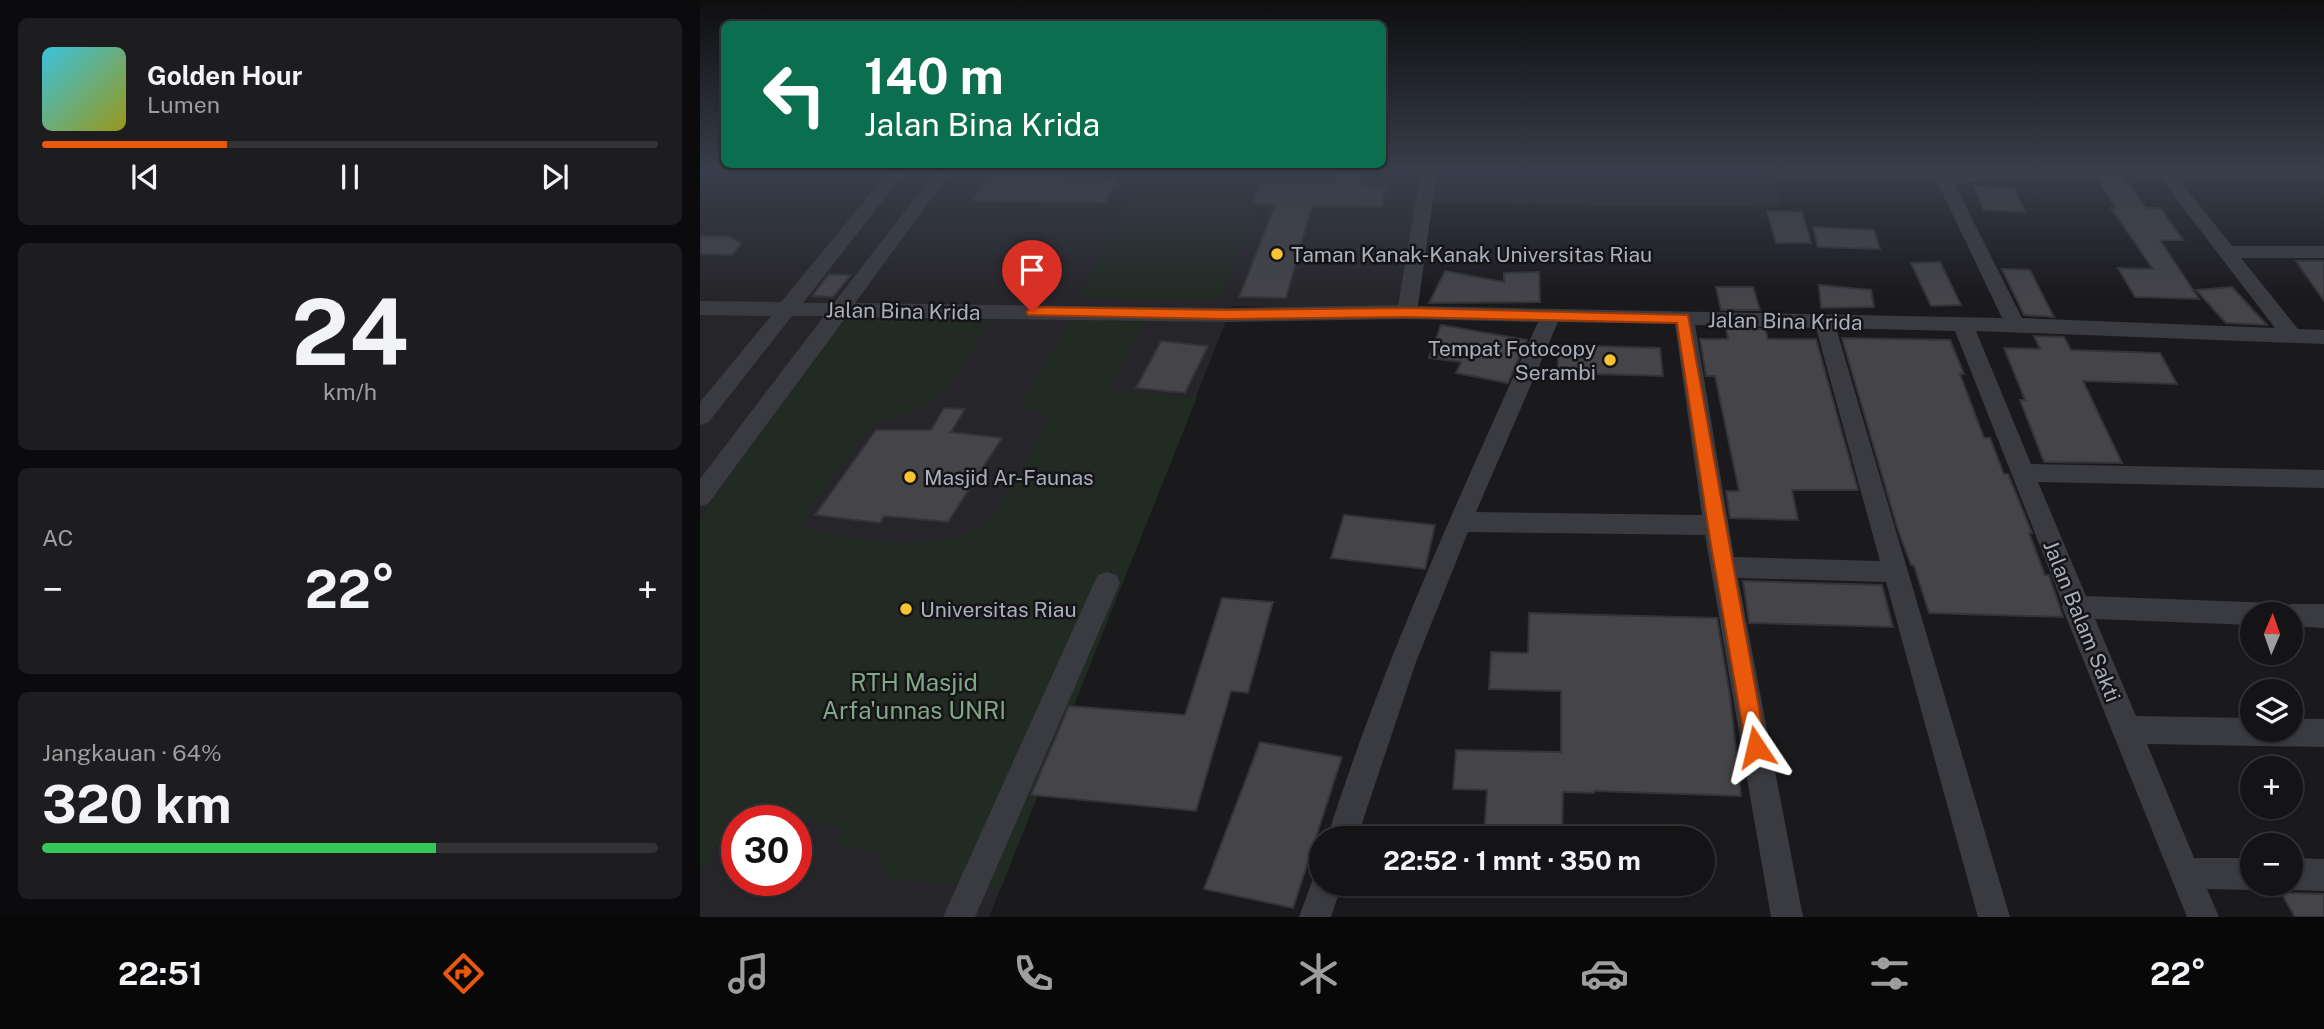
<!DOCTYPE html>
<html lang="id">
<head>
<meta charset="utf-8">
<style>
	:root { --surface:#141315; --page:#1d1c1e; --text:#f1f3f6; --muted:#9d9ea0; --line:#333234; --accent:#ea580c }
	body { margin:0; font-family:"Public Sans",sans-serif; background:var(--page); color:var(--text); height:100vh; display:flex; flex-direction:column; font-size:26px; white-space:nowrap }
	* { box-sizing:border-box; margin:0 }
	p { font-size:23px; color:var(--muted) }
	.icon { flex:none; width:38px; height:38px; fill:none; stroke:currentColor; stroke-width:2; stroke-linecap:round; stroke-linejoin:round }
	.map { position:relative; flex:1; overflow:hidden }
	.panel { display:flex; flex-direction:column; gap:18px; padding:18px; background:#0b0a0c; width:700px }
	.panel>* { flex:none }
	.hud { position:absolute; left:21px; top:21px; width:665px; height:147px; border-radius:10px; box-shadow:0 2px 5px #0004,0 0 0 2px var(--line); background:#0b6e4f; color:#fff; overflow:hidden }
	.needle { width:46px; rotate:2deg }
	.buttons { position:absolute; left:1540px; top:602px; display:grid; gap:14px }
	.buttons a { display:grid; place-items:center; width:63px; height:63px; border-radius:50%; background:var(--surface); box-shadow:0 2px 5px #0004,0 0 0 2px var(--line); font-size:35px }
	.speed { position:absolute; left:21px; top:805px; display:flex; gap:14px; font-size:35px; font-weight:700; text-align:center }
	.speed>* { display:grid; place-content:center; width:91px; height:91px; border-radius:50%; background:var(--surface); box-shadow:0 2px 5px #0004,0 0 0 2px var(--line); line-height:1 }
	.speed .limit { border:10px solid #d22; background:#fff; color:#111 }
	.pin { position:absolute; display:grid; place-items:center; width:60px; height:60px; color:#fff; margin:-72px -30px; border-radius:50% 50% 50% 0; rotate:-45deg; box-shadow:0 0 7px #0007 }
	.pin .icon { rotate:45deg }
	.me { position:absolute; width:77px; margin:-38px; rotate:350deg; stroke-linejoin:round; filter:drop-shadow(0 0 5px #0008) }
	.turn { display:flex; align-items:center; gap:24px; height:147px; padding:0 28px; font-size:32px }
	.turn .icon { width:91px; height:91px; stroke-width:2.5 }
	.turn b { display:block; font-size:49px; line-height:60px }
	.big { font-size:52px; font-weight:700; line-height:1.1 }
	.panel .tile { flex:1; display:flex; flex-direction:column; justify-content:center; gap:10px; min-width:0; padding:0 24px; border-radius:10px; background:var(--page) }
	.panel .dial { align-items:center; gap:0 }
	.dial b { font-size:91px; line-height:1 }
	.song { display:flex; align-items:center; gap:21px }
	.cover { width:84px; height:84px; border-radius:10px; background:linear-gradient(135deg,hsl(190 70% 55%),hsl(60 70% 35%)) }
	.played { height:7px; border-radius:4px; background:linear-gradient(90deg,var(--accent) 30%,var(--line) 30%) }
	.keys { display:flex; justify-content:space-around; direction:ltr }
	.heat { display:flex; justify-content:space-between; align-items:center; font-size:38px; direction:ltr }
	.charge { height:10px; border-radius:5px; background:linear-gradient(90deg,#34c759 64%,var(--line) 0) }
	.trip { position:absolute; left:609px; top:826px; width:406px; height:70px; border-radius:35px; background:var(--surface); box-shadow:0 2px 5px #0004,0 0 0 2px var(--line); font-weight:700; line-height:70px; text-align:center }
	.dock { display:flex; height:112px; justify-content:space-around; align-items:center; background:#080808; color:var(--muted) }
	.dock .icon { width:49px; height:49px }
	.dock .on { color:var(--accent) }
	.dock b { font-size:32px; color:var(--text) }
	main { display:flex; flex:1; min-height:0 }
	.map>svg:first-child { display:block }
	.built { fill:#262529; fill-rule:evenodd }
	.green { fill:#212a23 }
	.building { fill:#444449; stroke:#343338; stroke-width:2 }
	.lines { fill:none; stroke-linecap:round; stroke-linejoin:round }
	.minor { fill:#3a3b41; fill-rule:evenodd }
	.route { fill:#ea580c; stroke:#983908; stroke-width:2 }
	.poi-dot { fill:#fcc331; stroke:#151417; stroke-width:2.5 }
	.labels { text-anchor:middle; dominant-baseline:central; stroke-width:5; stroke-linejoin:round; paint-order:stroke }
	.poi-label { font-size:21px; fill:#abafbc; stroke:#151417; text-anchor:start }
	.street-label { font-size:21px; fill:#abafbc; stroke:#151417 }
	.near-park-label { font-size:24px; fill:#81a886; stroke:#151417 }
</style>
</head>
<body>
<main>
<section class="panel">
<div class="tile">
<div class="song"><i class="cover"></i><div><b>Golden Hour</b><p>Lumen</p></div></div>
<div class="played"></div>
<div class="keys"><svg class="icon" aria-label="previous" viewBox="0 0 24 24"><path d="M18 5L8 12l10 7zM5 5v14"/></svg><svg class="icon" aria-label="pause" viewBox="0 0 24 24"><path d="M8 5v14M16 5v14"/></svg><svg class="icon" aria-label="next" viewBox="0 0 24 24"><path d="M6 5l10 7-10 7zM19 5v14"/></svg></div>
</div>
<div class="tile dial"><b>24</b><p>km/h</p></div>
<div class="tile"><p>AC</p>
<div class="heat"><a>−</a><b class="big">22°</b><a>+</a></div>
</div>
<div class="tile"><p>Jangkauan · 64%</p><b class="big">320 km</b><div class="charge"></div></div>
</section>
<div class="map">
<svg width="1624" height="917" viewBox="0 0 1624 917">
	<rect width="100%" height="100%" fill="#1a191c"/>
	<path class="built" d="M0,171h1072l9,36 -361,-3 -20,106 -168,-4 -243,611h-289zM37,821h59v59h-59z"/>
	<g class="green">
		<path d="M444,171h122l-45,129 -142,-2z"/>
		<path d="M149,319l141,3 -45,69 -16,13 -57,22 -58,75 -13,27c55,11 155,34 195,-18 19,-24 38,-66 54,-94l-30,-10 51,-87 73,3 -35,68 88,7 -196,491 -114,-9 -8,-27 -41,-9 3,-14 -40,-13 -9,5h-55v18l-20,7 -17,27v-356l135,-187z"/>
	</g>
	<g class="building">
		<path d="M639,171h23l-3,14 27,1 -4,21 -70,-1 -26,92 -47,-1 36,-92 -23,-1 8,-21 76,1z"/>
		<path d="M1392,171h28l26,37h14l23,32h-23l39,59 -64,-2 -17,-29 35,1 -42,-61h5z"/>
		<path d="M289,176l129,2 -13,25 -133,-2z"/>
		<path d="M1274,186l40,2 11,24 -41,-2z"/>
		<path d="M1067,211l35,1 9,31h-35z"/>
		<path d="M1113,227l61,3 6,19 -62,-2z"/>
		<path d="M0,236h29l13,7 -10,12 -32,-1z"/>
		<path d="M1596,261h28v40z"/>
		<path d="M1240,262l21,43 -30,1 -20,-43z"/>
		<path d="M1302,269l28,1 24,47 -30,-2z"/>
		<path d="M745,271l59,11v-9l35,-1 1,30 -111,1z"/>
		<path d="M129,274l22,1 -18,22 -21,-1z"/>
		<path d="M1119,285l52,5 3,17 -53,1z"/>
		<path d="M1016,287h37l7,23h-39z"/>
		<path d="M1532,287l35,38 -41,-2 -30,-33z"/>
		<path d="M741,325l86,15 -19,43 -52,-10 5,-11 -32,-4z"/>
		<path d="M1026,328l39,1 3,10h48l42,151h-66l6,30 -68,-2 -4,-27h13l-24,-115h-9l-6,-37h28z"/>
		<path d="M1334,336l30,1 7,13 89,3 17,31 -94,-3 39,82 -78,-1 -24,-62h5l-21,-52 36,1z"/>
		<path d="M1142,338l108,2 14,34h-4l24,64h6l14,36h4l24,59h-3l16,42h4l14,42 -134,-4 -15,-47 -3,-1 -13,-35z"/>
		<path d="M461,341l47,5 -23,47 -49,-5z"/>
		<path d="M858,345l102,3 3,28 -105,-3z"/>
		<path d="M244,408l21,1 -14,23 51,6 -54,84 -64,-6 -4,7 -65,-8 61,-85h55z"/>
		<path d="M644,515l91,10 -10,44 -94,-11z"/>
		<path d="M1043,581l139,4 11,42 -144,-4z"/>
		<path d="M522,598l51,4 -25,91 -17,-2 -35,120 -165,-16 38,-89 116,9z"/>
		<path d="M829,613l188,5 13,78 11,100 -147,-5v2l-31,-1 -1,46h-78l3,-48 -34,-1 3,-39 105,2v-61l-72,-2 2,-37 37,1z"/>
		<path d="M560,742l82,15 -49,151 -89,-19z"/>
		<path d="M1577,886l14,7 33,1v23h-29z"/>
	</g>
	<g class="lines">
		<g class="minor">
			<path d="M189,171h17l-103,132h31l102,-132h16l-97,132 371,5 172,-3 23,-134h16l-19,135 584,12 -70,-147h16l2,4 30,-4h38l-2,4 -6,1 -55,9 67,133 253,10 -120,-157 114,1 2,4 -2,4 -6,1h-83l52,65h92v12h-83l57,71 26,1v14l-348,-13 55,133 293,6v18l-286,-6 48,114 189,7 9,3 7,-2h33v24l-33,-2v-12h-39v11l-157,-6 41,97 116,2v12h39v-11h33v28l-177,-3 47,114h58v26l11,1 -11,5 -45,-1 12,28h-32l-125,-310 1,-3 -108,-273 -119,-3 174,589h-32l-92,-335 -148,-4 65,339h-32l-66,-382 -237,-3 -52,130 -59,176h-30c56,-177 135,-347 211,-516l-131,-3 -181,3 -380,-5 -138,187 -8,2v-27l124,-163h-32l-84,107 -8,2v-23l71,-86 -71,-1v-14l81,1zM858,322l117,2 27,191 -226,-3zM995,325l121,3 64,233 -146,-4z"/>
			<path d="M407,572l9,3 4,8 -145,334h-32l151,-334 4,-8z"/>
			<path d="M1591,858l33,1v32l-33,-1 -11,-5 11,-1z"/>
			<path d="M621,870v14h21l-11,33h-32l16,-44z"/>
		</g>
	</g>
	<linearGradient id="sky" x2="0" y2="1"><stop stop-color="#0e0e0f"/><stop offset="0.57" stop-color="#383e4b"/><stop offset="1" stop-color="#383e4b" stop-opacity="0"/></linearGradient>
	<rect width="1624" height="299" fill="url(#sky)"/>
	<path class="route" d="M332,307l194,3 181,-2 281,7 78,432 -3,7 -7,3 -7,-3 -3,-7 -36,-208 -33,-216 -270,-6 -181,2 -198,-4 -2,-3z"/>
	<g class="poi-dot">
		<circle cx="577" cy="254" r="7"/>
		<circle cx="910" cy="360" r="7"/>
		<circle cx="210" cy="477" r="7"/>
		<circle cx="206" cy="609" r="7"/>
	</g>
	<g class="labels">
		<g class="poi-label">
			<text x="591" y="254">Taman Kanak-Kanak Universitas Riau</text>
			<text x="896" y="348" text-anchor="end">Tempat Fotocopy<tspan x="896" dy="24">Serambi</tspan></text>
			<text x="224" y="477">Masjid Ar-Faunas</text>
			<text x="220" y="609">Universitas Riau</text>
		</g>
		<g class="street-label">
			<text transform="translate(203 311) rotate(1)">Jalan Bina Krida</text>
			<text transform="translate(1085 321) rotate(1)">Jalan Bina Krida</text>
			<text transform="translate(1382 621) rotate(68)">Jalan Balam Sakti</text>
		</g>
		<g class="near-park-label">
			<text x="214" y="682">RTH Masjid<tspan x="214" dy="28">Arfa'unnas UNRI</tspan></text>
		</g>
	</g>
</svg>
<div class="buttons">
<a><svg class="needle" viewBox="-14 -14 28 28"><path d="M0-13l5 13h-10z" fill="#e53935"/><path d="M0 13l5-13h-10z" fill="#9d9ea0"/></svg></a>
<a><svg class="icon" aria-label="layers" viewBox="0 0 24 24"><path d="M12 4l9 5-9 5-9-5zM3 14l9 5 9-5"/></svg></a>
<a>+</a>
<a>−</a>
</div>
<div class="speed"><div class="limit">30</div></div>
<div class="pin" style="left:332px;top:312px;background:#d93025"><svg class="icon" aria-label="arrive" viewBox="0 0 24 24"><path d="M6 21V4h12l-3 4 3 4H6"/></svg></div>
<svg class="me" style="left:1056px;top:747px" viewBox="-20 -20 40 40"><path d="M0-17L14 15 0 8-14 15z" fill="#ea580c" stroke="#fff" stroke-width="4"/></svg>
<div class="trip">22:52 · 1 mnt · 350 m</div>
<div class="hud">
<div class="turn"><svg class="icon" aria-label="left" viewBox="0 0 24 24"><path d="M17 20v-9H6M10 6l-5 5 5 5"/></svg><div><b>140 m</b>Jalan Bina Krida</div></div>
</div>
</div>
</main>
<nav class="dock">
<b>22:51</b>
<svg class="icon on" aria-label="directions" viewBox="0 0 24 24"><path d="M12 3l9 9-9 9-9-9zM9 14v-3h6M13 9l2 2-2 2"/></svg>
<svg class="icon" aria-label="music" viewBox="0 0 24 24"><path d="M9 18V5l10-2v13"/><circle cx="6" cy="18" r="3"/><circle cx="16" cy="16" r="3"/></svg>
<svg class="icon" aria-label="phone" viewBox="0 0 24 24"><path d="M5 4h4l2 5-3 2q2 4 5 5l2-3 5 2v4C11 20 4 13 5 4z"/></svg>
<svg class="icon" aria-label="climate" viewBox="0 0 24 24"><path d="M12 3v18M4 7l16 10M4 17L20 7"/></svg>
<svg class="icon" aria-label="car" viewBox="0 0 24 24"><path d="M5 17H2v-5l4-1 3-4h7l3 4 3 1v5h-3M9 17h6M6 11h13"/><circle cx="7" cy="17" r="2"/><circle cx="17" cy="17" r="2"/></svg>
<svg class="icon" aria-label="filters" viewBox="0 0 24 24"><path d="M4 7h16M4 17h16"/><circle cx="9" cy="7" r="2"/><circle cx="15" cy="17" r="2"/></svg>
<b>22°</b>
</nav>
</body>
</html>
